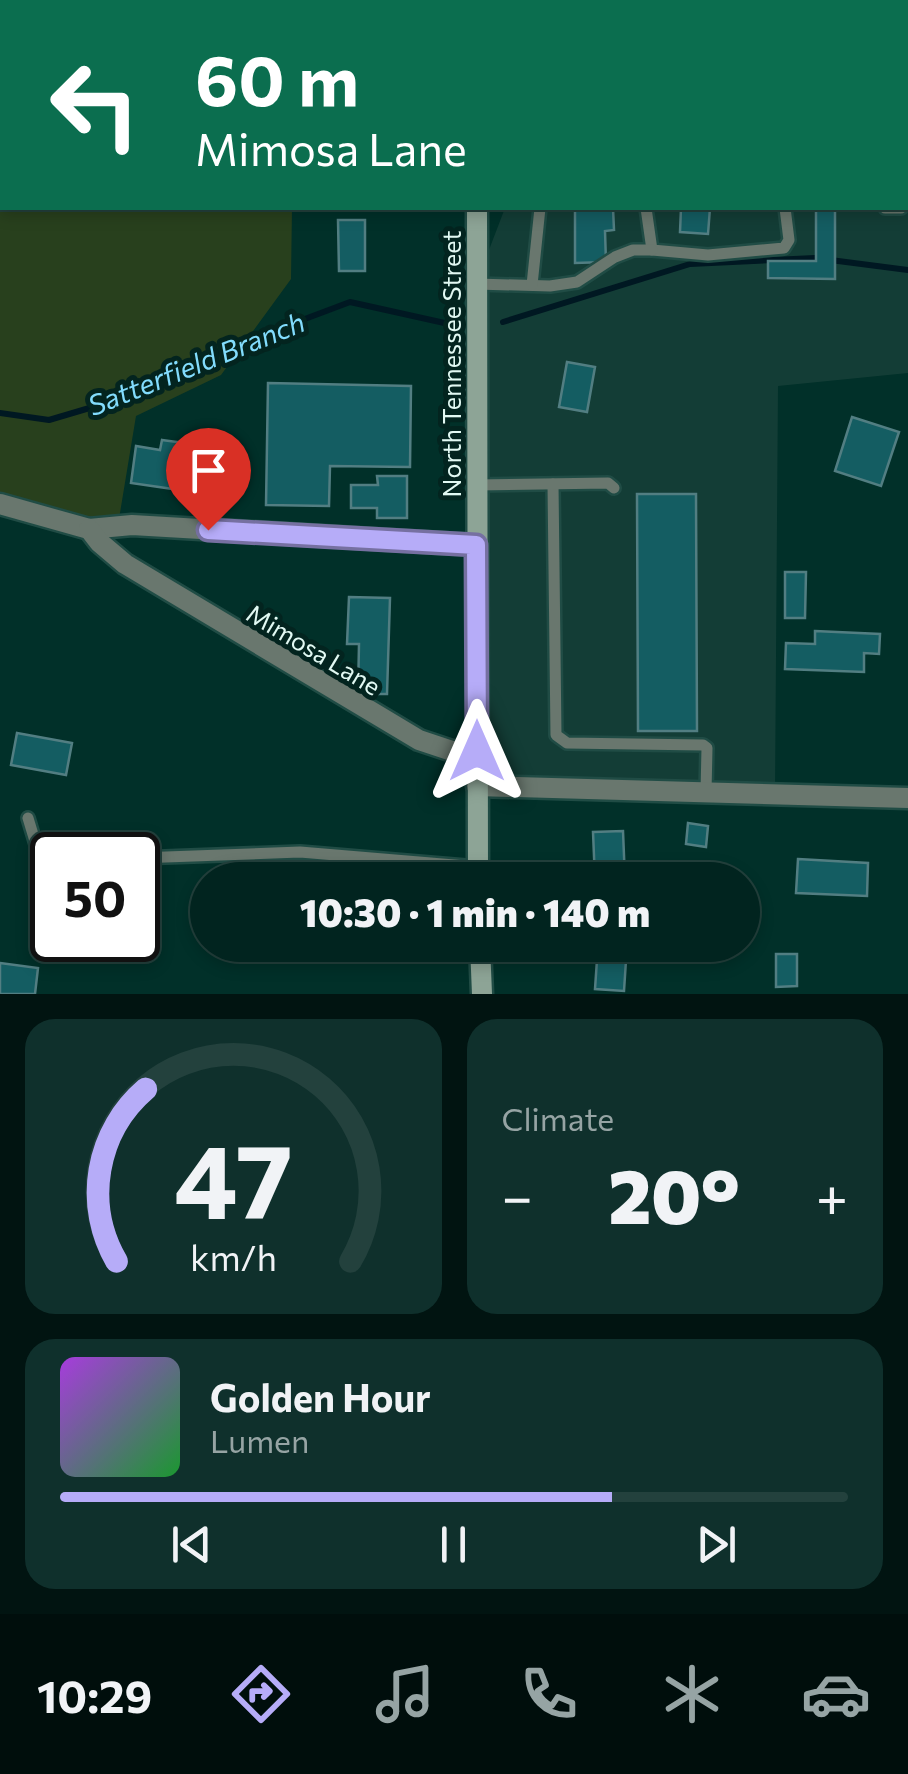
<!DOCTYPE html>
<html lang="en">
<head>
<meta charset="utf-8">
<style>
	:root { --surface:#01241f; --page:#0f302c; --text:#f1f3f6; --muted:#96a4a4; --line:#23413d; --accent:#b6acf8 }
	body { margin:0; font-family:Commissioner,sans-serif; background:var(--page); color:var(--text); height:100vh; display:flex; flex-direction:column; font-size:38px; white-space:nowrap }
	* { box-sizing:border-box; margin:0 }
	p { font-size:32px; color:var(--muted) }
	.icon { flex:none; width:55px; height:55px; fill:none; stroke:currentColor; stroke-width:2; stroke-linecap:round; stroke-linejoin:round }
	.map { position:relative; height:994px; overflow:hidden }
	.sheet { display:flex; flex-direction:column; gap:25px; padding:25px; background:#011411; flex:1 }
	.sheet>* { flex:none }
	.top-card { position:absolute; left:0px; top:0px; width:910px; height:210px; box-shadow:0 5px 15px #0003,0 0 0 2px var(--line); background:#0b6e4f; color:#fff; overflow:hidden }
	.speed { position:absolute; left:30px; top:832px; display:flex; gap:20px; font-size:50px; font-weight:700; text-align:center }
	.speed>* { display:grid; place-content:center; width:130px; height:130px; border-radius:50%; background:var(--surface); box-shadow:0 5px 15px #0003,0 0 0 2px var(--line); line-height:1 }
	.speed .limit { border:5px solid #111; border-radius:15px; background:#fff; color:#111 }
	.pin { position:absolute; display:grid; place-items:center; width:85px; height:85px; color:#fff; margin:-102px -42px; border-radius:50% 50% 50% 0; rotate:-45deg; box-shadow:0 0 10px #0007 }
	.pin .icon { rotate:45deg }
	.me { position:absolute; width:110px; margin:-55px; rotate:0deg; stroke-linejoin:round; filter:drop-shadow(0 0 8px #0008) }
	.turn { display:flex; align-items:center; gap:35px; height:210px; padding:0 30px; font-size:45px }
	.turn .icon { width:130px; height:130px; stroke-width:2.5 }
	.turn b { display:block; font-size:70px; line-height:85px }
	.big { font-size:75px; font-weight:800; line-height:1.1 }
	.sheet .widget { flex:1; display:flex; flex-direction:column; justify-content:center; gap:15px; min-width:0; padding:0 35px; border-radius:30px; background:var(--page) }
	.sheet .dial { align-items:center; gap:0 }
	.dial svg { height:260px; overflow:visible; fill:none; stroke:var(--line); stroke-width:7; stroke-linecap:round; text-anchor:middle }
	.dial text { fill:var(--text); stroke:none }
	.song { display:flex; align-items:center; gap:30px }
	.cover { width:120px; height:120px; border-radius:15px; background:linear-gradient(135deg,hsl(280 70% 55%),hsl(130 70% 35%)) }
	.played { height:10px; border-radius:5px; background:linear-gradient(90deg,var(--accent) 70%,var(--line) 70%) }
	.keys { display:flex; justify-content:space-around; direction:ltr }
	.heat { display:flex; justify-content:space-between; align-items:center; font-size:55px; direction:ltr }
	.sheet .tiles { flex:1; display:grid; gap:25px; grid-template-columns:1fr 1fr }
	.widget:last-child { grid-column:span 2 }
	.trip { position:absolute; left:190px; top:862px; width:570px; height:100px; border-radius:50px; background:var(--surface); box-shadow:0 5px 15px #0003,0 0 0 2px var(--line); font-weight:800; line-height:100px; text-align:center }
	.menu { display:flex; height:160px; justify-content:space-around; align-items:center; background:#000e0c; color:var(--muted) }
	.menu .icon { width:70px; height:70px }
	.menu .active { color:var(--accent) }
	.menu b { font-size:45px; color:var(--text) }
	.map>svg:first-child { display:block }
	.built { fill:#133d36 }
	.green { fill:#28401d }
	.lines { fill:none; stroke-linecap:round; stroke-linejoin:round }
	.stream { stroke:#001822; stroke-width:6 }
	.building { fill:#145d62; stroke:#527e82; stroke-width:2.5 }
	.service-casing { stroke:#204c45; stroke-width:16 }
	.minor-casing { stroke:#204c45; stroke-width:25 }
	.tertiary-casing { stroke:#204c45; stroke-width:25 }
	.secondary-casing { stroke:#204c45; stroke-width:25 }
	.service { stroke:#69776e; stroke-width:11 }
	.minor { stroke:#69776e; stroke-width:20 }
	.tertiary { stroke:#69776e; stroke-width:20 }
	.secondary { stroke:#8da496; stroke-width:20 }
	.route-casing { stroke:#7670a1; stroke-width:25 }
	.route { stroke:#b6acf8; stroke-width:18 }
	.labels { text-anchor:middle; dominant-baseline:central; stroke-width:10; stroke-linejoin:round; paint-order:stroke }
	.street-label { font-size:25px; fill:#e2f9f3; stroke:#03241f }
	.water-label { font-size:28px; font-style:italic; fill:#82dcfd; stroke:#03241f }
</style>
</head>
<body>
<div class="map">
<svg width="908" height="994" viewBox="0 0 908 994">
	<rect width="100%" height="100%" fill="#013029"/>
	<path class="built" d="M498,0h410v373l-130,13 -3,408 -298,-8 -1,-502 29,-76h403v-206h-410z"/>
	<path class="green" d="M0,0l263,2h-261v206h290l-1,71 -70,96 -85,41 -18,109 -118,-21z"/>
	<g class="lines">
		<g class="stream">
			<path d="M503,322l187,-58 125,-6 93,12"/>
			<path d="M0,413l49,7 54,-16 61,-32 186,-70 99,22"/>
		</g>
	</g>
	<g class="building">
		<path d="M573,0h329l-329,2z"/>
		<path d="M582,208h31l1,22 -9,1 1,31 -31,1v-53z"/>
		<path d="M681,208h29l-2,26 -28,-2z"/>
		<path d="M816,208h19v71l-67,-1v-17h48z"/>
		<path d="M338,220h27v51h-26z"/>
		<path d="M567,362l28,5 -8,45 -28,-5z"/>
		<path d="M268,383l143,3 -1,81 -80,-1 -1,40 -63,-1z"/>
		<path d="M852,417l47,15 -18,54 -46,-15z"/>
		<path d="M162,440l45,6 -4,26 -27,-3 -3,20 -42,-6 5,-37 24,4z"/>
		<path d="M377,476h30v42h-30v-10h-26v-23h27z"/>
		<path d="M637,494h59l1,237h-59z"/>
		<path d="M785,572h21l-1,46h-20z"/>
		<path d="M349,597l41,1 -3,96h-29l1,-50h-12z"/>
		<path d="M815,631l65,3 -1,20 -15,-1v19l-79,-3 1,-26 29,1z"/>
		<path d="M17,733l55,10 -6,32 -55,-10z"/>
		<path d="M688,823l20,3 -2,21 -20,-3z"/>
		<path d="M623,831l2,49h-30l-2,-48z"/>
		<path d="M798,859l70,4 -1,33 -71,-3z"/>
		<path d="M598,945h29l-3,46 -29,-2z"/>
		<path d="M776,954h21v32l-21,1z"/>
		<path d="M0,963l38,5 -3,26h-35z"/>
	</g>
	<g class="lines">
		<g class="service-casing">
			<g id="service">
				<path d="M908,198v-2"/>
				<path d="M646,208l6,42 56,5 76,-7 5,-8 -4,-32"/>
				<path d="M885,208h16"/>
				<path d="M476,284l74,2 27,-4 38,-25 18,-7h19"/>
				<path d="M532,285l8,-77"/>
				<path d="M553,484l3,251 11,8 136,2 4,3 -1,44"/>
				<path d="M476,485l132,-2 6,5"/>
				<path d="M28,818l13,43h11"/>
				<path d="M138,858l162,-6 178,15"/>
			</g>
		</g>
		<g class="minor-casing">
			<g id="minor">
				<path d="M0,504l89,25 43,-4 344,20"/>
				<path d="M89,529l10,13 26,22 294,176 33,11h25"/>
				<path d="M477,786l431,12"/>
			</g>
		</g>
		<g class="tertiary-casing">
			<path id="tertiary" d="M56,0l14,2"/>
		</g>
		<g class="secondary-casing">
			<g id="secondary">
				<path d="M439,2l2,-2"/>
				<path d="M478,2v-2"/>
				<path d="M477,208l1,672"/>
				<path d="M480,945l2,49"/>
			</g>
		</g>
		<use href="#service" class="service"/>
		<use href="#minor" class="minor"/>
		<use href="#tertiary" class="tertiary"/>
		<use href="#secondary" class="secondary"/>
	</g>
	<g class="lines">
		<g class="route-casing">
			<path id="route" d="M208,530l268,15 1,206"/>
		</g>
		<use href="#route" class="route"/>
	</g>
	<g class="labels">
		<g class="street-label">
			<text transform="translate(451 364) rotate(-90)">North Tennessee Street</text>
			<text transform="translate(314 649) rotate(31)">Mimosa Lane</text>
		</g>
		<g class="water-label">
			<text transform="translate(196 363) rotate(-22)">Satterfield Branch</text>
		</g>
	</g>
</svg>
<div class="speed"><div class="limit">50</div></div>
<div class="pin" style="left:208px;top:530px;background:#d93025"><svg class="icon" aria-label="arrive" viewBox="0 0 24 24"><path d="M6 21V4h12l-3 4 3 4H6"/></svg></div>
<svg class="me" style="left:477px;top:751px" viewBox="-20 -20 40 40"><path d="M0-17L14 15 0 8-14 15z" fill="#b6acf8" stroke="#fff" stroke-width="4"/></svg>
<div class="trip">10:30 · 1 min · 140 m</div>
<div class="top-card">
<div class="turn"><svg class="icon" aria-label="left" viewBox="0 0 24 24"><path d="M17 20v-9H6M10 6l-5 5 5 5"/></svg><div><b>60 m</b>Mimosa Lane</div></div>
</div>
</div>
<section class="sheet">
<div class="tiles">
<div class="widget dial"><svg viewBox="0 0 100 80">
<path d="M14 69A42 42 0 1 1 86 69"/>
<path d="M14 69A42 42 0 0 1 23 16" stroke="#b6acf8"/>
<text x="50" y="56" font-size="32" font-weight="700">47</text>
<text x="50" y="72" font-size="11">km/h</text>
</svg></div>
<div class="widget"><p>Climate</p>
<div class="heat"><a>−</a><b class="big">20°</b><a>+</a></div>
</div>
<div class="widget">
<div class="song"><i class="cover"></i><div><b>Golden Hour</b><p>Lumen</p></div></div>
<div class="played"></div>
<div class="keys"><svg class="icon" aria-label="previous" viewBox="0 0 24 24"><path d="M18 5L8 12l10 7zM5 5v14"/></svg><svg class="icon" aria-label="pause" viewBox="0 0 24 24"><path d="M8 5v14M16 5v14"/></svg><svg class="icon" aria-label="next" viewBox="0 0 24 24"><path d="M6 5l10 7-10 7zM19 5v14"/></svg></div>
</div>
</div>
</section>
<nav class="menu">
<b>10:29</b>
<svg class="icon active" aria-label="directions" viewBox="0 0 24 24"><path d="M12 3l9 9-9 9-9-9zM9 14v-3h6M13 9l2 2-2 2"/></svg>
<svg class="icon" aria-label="music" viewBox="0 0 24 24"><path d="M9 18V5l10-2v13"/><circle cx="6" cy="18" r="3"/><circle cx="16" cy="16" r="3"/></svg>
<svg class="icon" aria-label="phone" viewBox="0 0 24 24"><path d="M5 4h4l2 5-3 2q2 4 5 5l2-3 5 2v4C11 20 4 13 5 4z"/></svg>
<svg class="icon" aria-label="climate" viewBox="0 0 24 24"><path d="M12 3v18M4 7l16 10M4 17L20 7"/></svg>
<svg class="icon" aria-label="car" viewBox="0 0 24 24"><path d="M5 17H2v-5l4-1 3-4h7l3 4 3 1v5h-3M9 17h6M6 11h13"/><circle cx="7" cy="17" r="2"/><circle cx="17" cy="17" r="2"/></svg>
</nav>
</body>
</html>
